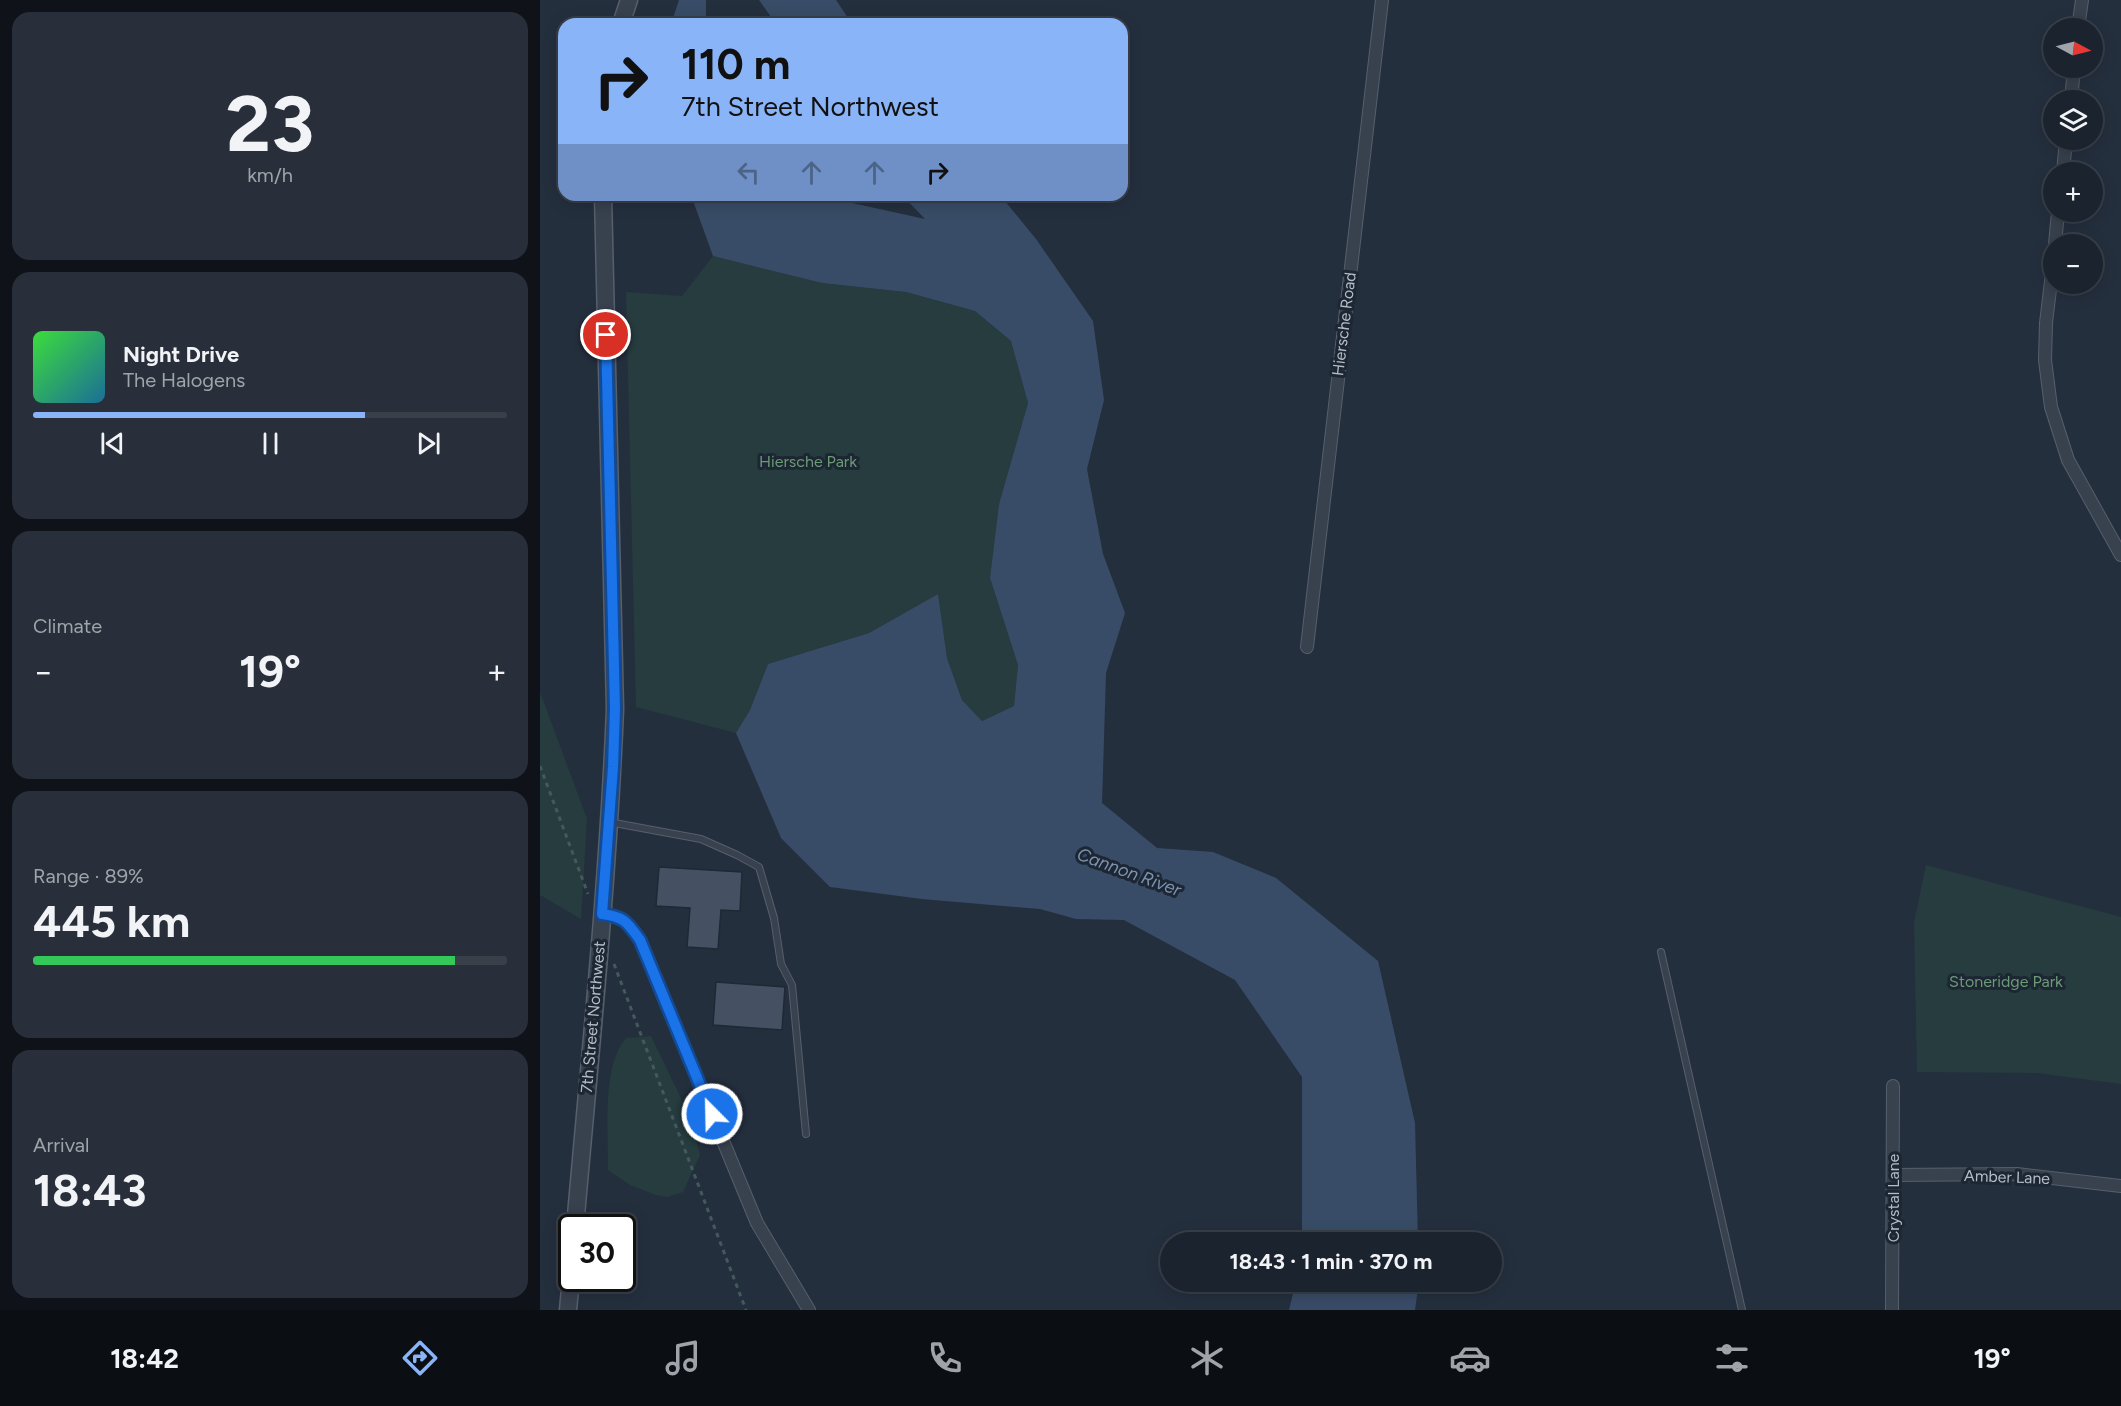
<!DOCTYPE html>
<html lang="en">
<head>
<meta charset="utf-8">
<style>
	:root { --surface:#1b232e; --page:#282f3a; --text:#f1f3f6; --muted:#a0a4aa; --line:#39404a; --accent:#8ab4f8 }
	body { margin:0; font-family:Figtree,sans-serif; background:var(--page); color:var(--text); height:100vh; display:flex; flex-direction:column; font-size:22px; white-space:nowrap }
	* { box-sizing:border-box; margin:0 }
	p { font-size:20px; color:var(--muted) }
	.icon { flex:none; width:33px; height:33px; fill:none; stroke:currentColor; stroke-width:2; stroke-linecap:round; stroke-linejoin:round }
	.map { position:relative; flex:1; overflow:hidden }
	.sheet { display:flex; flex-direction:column; gap:12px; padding:12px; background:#0f1319; width:540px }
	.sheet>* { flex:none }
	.top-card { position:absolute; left:18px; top:18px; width:570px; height:183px; border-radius:18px; box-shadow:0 3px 15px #0003,0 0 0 2px var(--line); background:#8ab4f8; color:#111; overflow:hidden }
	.needle { width:39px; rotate:97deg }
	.controls { position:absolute; left:1503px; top:18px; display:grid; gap:12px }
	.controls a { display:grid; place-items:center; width:60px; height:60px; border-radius:50%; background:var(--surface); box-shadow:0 3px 15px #0003,0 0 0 2px var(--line); font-size:30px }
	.speed { position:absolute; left:18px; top:1214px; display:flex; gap:12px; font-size:30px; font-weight:700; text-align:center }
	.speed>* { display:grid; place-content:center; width:78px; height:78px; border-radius:50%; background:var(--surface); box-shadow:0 3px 15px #0003,0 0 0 2px var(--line); line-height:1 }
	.speed .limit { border:3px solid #111; border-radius:9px; background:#fff; color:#111 }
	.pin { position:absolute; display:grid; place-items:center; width:51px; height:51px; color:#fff; margin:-26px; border:3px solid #fff; border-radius:50%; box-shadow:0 2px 6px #0007 }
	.me { position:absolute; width:66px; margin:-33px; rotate:337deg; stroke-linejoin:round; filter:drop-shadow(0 0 4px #0008) }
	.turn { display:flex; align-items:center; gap:21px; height:126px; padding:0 24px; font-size:27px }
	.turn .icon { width:78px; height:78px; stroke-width:2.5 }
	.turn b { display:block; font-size:42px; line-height:51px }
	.lanes { display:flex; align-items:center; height:57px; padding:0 24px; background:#0003; justify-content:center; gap:30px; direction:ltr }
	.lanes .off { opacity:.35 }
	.big { font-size:45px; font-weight:700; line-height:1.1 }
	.sheet .tile { flex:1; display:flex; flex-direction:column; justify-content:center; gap:9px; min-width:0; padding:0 21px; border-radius:18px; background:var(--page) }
	.sheet .dial { align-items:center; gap:0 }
	.dial b { font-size:78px; line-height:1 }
	.song { display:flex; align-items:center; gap:18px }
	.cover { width:72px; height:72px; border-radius:9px; background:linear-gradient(135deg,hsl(120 70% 55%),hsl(200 70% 35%)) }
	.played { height:6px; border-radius:3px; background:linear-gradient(90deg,var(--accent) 70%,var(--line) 70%) }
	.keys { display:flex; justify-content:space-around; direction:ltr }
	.heat { display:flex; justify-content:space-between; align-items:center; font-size:33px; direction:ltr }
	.charge { height:9px; border-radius:4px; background:linear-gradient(90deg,#34c759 89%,var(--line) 0) }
	.trip { position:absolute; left:620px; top:1232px; width:342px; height:60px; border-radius:30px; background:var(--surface); box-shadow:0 3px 15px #0003,0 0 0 2px var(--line); font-weight:700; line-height:60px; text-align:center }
	.tabs { display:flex; height:96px; justify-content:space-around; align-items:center; background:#0b0e12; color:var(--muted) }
	.tabs .icon { width:42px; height:42px }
	.tabs .current { color:var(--accent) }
	.tabs b { font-size:27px; color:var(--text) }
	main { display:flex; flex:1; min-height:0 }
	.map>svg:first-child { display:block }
	.green { fill:#263c3f }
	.water { fill:#394c67 }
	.building { fill:#455162; stroke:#1f2835; stroke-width:1.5 }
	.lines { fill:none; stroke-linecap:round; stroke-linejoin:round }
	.service-casing { stroke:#565f6c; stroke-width:8 }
	.minor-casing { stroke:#565f6c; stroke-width:14 }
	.tertiary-casing { stroke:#565f6c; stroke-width:19 }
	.path { stroke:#44595c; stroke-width:3; stroke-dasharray:4.5 4.5; stroke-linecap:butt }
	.service { stroke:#38414e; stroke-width:6 }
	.minor { stroke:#38414e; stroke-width:12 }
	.tertiary { stroke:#38414e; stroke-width:16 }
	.route-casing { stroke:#114b97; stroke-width:15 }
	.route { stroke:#1a73e8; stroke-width:10 }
	.labels { text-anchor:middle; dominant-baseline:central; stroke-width:6; stroke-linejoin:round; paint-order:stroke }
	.street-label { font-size:16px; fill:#b4bcc9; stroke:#1d2633 }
	.park-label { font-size:16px; fill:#6b9a76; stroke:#1d2633 }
	.water-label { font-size:18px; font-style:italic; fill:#7c92b1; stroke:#1d2633 }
</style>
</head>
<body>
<main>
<section class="sheet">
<div class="tile dial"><b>23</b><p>km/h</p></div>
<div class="tile">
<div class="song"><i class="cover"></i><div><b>Night Drive</b><p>The Halogens</p></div></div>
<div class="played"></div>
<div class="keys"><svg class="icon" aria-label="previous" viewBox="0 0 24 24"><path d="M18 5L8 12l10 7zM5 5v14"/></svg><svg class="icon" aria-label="pause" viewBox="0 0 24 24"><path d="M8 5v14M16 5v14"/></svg><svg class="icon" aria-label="next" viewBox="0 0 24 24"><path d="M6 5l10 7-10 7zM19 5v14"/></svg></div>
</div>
<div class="tile"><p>Climate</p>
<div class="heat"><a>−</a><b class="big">19°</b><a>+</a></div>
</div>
<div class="tile"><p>Range · 89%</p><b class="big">445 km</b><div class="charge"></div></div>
<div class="tile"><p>Arrival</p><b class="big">18:43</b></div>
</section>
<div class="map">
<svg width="1581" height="1310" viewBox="0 0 1581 1310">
	<rect width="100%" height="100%" fill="#242f3e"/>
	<g class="green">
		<path d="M173,256l109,27 84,9 69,19 36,30 17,62 -29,101 -9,74 28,87 -4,41 -32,15 -20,-21 -15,-42 -9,-64 -69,39 -101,31 -18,46 -14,23 -100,-26 -10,-415 56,4z"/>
		<path d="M0,692l47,127 -6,100 -41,-24z"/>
		<path d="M1386,865l195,52v167l-84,-11 -120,-1 -3,-149z"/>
		<path d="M111,1036l38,79 11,40 -17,37 -15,5 -12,-2 -26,-10 -22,-15c1,-38 -7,-103 18,-132z"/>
	</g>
	<g class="water">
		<path d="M139,0h27v24h-35z"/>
		<path d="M219,0h77l16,24h-76z"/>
		<path d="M151,195h77l3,6 81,2 73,16 -23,-24h98l36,44 57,82 11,79 -17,69 16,85 22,59 -19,60 -4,130 55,45 56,4 63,26 102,83 37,162 3,119h-116v-165l-67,-97 -111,-60 -48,-1 -36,-10 -118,-10 -92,-12 -49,-49 -45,-105 14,-23 18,-46 101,-31 69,-39 9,64 15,42 20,21 32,-15 4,-41 -28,-87 9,-74 29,-101 -17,-62 -36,-30 -69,-19 -84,-9 -109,-27z"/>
		<path d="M756,1281h123l-4,29h-126z"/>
	</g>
	<g class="building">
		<path d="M119,867l83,5 -2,39 -19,-1 -3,39 -31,-2 3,-39 -34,-2z"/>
		<path d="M176,982l69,5 -3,43 -69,-5z"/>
	</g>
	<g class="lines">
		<g class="service-casing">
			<g id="service">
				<path d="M69,822l92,17 36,16 22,12 15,51 7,46 11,21 14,149"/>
				<path d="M1121,952l81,358"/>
			</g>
		</g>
		<g class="minor-casing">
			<g id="minor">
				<path d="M1538,28l4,-28"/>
				<path d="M1531,100l3,-32"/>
				<path d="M1523,172l3,-32"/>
				<path d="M1515,244l3,-32"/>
				<path d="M1514,256l-8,67 -1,37 6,47 17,53 53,95"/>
				<path d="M767,647l75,-647"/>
				<path d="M62,914c23,3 25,8 38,26l117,283 52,87"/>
				<path d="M1353,1175l124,-1 104,12"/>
				<path d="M1352,1310l1,-224"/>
			</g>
		</g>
		<g class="tertiary-casing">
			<g id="tertiary">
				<path d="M81,24l8,-24"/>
				<path d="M35,1227c15,-172 33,-345 40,-518l-12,-514"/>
				<path d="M28,1310l4,-42"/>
			</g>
		</g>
		<g class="path">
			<path d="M0,766l48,128"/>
			<path d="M74,964l132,346"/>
		</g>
		<use href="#service" class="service"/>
		<use href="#minor" class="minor"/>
		<use href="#tertiary" class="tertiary"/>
	</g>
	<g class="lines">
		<g class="route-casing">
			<path id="route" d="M66,335l9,374 -2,58 -11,147c23,3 25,8 38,26l72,174"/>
		</g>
		<use href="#route" class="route"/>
	</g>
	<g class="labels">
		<g class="street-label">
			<text transform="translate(804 324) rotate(-83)">Hiersche Road</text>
			<text transform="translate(53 1017) rotate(-85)">7th Street Northwest</text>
			<text transform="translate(1467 1177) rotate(2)">Amber Lane</text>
			<text transform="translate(1353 1198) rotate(-90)">Crystal Lane</text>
		</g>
		<g class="park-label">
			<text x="268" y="461">Hiersche Park</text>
			<text x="1466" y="981">Stoneridge Park</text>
		</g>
		<g class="water-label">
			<text transform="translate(589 872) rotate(20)">Cannon River</text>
		</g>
	</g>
</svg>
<div class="controls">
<a><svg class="needle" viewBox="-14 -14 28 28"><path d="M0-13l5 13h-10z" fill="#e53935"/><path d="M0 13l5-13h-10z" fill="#a0a4aa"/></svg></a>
<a><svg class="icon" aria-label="layers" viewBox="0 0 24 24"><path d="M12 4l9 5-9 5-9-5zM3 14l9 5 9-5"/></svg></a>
<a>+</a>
<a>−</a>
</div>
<div class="speed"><div class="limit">30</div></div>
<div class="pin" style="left:66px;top:335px;background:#d93025"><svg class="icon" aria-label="arrive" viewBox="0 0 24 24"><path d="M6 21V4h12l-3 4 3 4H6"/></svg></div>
<svg class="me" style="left:172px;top:1114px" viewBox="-20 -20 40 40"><circle r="17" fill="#1a73e8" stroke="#fff" stroke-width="3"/><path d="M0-11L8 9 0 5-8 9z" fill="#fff"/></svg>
<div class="trip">18:43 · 1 min · 370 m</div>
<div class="top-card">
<div class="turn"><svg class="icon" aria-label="right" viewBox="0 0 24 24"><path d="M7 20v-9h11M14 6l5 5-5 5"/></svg><div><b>110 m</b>7th Street Northwest</div></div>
<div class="lanes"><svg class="icon off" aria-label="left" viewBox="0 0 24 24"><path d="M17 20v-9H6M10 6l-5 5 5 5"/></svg><svg class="icon off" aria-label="ahead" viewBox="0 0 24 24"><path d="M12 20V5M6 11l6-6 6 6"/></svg><svg class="icon off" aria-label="ahead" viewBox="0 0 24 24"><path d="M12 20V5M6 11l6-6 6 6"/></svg><svg class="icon" aria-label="right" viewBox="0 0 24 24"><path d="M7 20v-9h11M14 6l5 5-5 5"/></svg></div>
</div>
</div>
</main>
<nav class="tabs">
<b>18:42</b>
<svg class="icon current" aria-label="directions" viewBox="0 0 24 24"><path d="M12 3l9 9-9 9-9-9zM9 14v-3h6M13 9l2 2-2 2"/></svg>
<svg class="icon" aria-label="music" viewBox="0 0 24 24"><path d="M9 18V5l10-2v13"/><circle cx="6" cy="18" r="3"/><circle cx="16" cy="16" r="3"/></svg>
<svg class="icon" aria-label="phone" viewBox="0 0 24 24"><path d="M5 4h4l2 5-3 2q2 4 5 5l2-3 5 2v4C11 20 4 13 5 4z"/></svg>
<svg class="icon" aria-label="climate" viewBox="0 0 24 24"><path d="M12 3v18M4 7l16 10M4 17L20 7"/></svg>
<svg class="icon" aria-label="car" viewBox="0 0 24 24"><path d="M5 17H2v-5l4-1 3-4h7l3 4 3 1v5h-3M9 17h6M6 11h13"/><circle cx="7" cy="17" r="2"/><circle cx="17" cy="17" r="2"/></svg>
<svg class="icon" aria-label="filters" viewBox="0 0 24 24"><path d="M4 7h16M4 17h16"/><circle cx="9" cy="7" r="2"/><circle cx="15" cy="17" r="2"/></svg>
<b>19°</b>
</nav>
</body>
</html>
